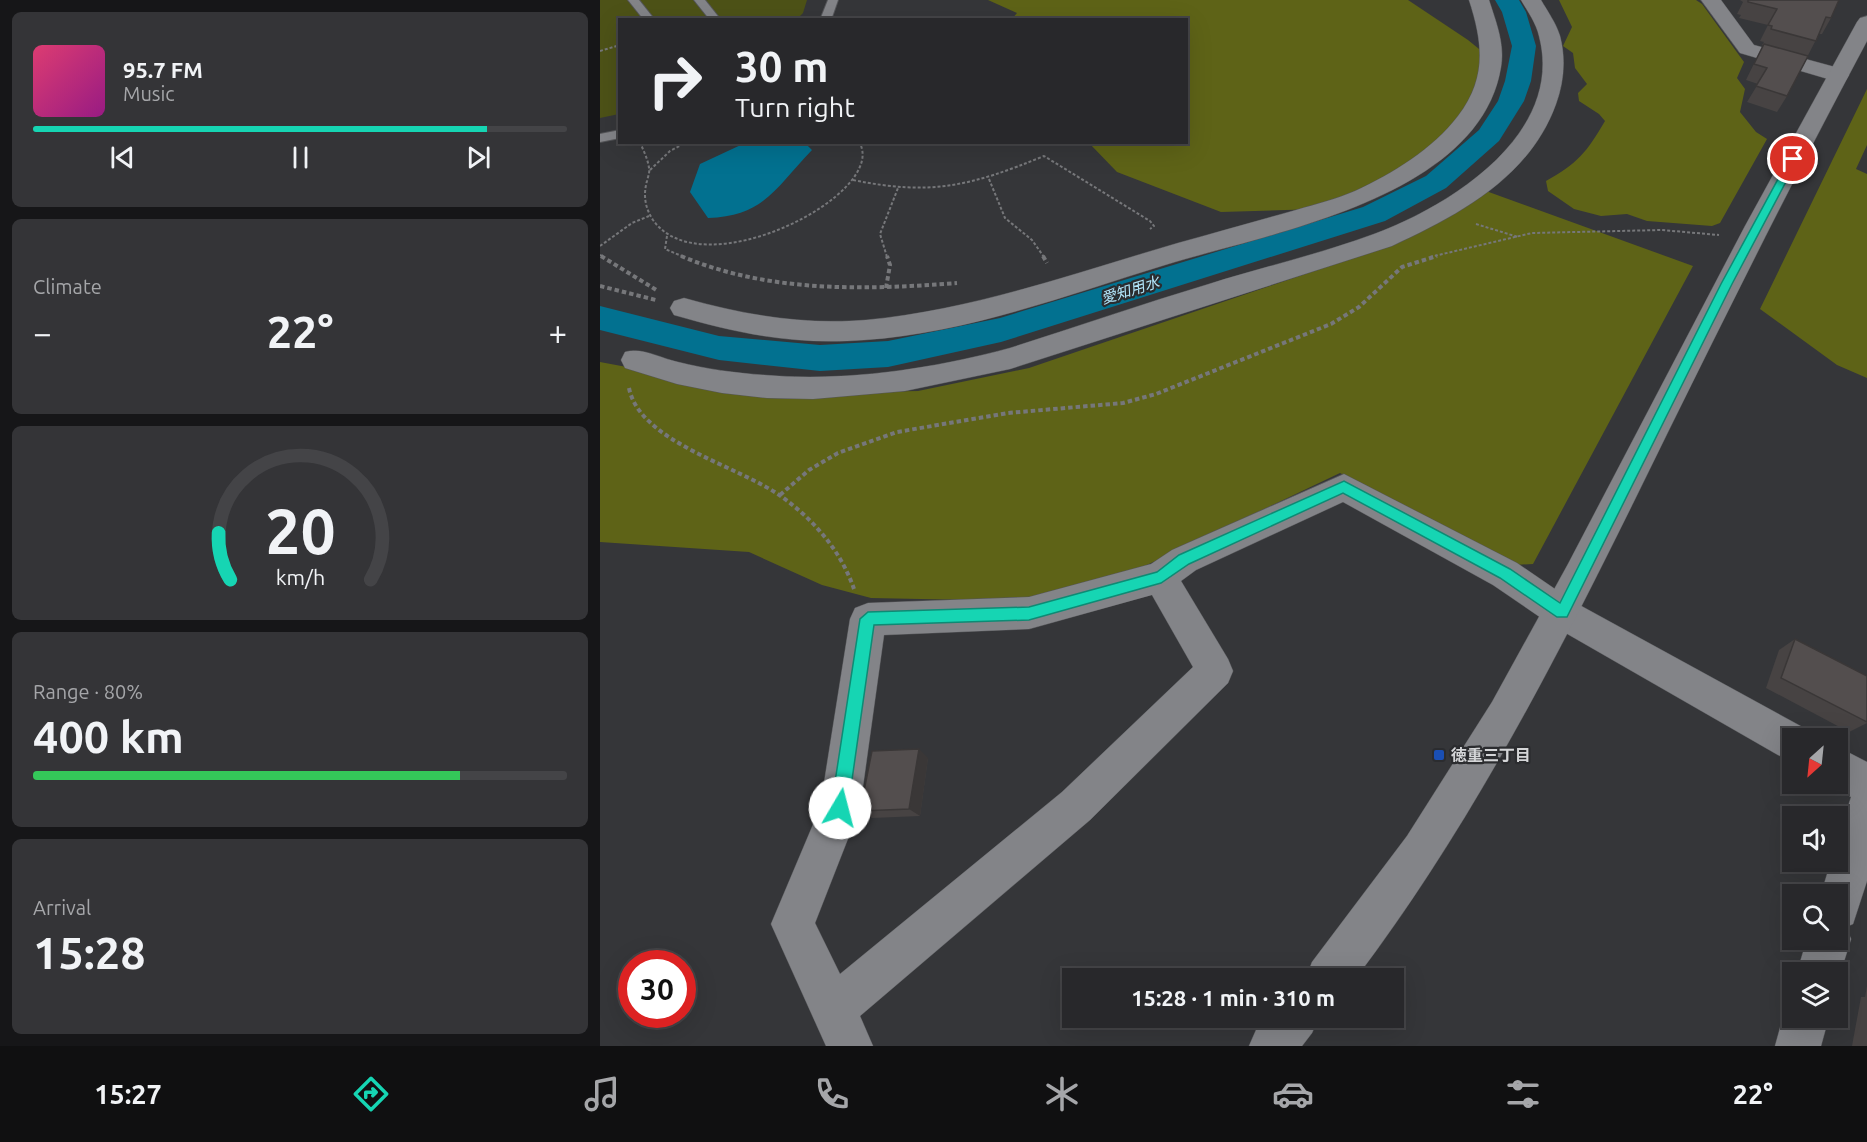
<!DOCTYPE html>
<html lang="en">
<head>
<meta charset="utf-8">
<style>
	:root { --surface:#28282b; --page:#343437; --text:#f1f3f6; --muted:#a5a6a9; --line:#444447; --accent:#16d5b3 }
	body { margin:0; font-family:Ubuntu,"Noto Sans JP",sans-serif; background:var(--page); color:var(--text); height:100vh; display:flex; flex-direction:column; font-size:22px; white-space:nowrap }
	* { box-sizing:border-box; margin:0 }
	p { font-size:20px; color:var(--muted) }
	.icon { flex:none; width:33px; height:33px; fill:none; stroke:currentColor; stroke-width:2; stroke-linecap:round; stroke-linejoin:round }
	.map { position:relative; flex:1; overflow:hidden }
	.drawer { display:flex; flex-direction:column; gap:12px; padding:12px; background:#161618; width:600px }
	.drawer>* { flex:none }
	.banner { position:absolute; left:18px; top:18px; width:570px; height:126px; border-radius:0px; box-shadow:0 6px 24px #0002,0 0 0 2px var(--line); background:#28282b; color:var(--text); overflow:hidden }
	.needle { width:39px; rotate:207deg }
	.fabs { position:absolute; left:1182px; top:728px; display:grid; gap:12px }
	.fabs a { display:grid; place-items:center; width:66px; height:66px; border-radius:0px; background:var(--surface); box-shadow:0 6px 24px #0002,0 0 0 2px var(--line); font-size:30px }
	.speed { position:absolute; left:18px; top:950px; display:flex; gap:12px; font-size:30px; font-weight:700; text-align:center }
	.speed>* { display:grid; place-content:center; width:78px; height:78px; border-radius:50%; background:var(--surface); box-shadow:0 6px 24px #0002,0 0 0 2px var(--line); line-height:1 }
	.speed .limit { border:9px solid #d22; background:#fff; color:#111 }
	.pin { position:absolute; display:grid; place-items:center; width:51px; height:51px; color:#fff; margin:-26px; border:3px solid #fff; border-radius:50%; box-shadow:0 2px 6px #0007 }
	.me { position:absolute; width:66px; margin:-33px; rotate:8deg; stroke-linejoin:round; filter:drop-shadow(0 0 4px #0008) }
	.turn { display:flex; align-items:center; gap:21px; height:126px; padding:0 18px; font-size:27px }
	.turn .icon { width:78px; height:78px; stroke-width:2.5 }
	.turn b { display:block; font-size:42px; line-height:51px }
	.big { font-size:45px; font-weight:600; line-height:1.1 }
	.drawer .tile { flex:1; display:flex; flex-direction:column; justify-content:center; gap:9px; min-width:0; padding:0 21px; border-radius:9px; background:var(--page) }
	.drawer .dial { align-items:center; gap:0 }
	.dial svg { height:156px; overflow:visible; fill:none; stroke:var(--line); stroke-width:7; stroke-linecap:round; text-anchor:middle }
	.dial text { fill:var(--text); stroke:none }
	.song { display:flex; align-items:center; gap:18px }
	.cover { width:72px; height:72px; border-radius:9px; background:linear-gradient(135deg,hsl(340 70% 55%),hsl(310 70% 35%)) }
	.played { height:6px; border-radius:3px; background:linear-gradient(90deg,var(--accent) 85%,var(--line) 85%) }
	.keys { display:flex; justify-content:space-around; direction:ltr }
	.heat { display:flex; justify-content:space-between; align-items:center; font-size:33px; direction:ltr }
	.charge { height:9px; border-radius:4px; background:linear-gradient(90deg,#34c759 80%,var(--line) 0) }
	.trip { position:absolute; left:462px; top:968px; width:342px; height:60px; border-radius:0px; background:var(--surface); box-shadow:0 6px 24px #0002,0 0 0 2px var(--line); font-weight:600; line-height:60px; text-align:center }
	.tabs { display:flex; height:96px; justify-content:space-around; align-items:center; background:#101011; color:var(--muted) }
	.tabs .icon { width:42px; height:42px }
	.tabs .on { color:var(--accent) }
	.tabs b { font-size:27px; color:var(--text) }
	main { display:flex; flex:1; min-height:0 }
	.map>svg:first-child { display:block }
	.green { fill:#4d5217 }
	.forest { fill:#5e6317 }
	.water { fill:#027190 }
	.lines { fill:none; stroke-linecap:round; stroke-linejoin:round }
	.canal { fill:#027190; fill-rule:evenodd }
	.service-casing { stroke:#545558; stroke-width:2 }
	.minor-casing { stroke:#545558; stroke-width:1 }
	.tertiary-casing { stroke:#545558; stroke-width:1 }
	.path-far1 { stroke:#76777a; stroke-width:2; stroke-dasharray:3 2; stroke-linecap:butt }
	.path { stroke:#76777a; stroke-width:4; stroke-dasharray:4.5 3; stroke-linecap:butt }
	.service { fill:#838488; fill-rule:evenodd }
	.minor { fill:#838488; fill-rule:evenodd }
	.tertiary { fill:#838488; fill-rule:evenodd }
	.wall { fill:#474343 }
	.shaded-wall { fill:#3a3737 }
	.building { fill:#534e4e; stroke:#3a3737; stroke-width:1.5 }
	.route { fill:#16d5b3; stroke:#0e8a74; stroke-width:1.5 }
	.transit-dot { fill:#1a4fb4; stroke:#2b2c2f; stroke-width:2 }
	.labels { text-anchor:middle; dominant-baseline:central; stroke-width:4.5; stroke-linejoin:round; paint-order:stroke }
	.far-water-label { font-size:15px; font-style:italic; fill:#b2e6fb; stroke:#2b2c2f }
	.poi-label { font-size:16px; font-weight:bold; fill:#d4d5d7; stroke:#2b2c2f; text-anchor:start }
</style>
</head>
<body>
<main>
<section class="drawer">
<div class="tile">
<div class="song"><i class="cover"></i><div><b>95.7 FM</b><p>Music</p></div></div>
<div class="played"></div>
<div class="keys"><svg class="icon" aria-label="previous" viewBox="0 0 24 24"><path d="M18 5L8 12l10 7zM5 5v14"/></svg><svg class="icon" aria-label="pause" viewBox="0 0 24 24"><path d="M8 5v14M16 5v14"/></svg><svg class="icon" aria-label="next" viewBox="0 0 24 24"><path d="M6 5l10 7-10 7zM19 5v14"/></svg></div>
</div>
<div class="tile"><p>Climate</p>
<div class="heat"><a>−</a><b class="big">22°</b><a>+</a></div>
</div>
<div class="tile dial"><svg viewBox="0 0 100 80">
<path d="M14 69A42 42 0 1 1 86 69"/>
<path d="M14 69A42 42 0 0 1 8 45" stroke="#16d5b3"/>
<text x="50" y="56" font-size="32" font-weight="700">20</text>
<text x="50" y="72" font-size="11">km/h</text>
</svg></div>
<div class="tile"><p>Range · 80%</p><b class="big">400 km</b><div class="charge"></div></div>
<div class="tile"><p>Arrival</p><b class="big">15:28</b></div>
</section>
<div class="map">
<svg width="1267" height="1046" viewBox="0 0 1267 1046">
	<rect width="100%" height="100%" fill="#353639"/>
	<path class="green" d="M0,0h207l-4,13 -6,6 -177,1 -1,94 -19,4z"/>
	<g class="forest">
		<path d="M388,0h420l60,40 32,26 -14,34 -92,79 -76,30 -97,3 -104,-40 -28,-29 97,-1v-122l-174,-1 5,-6z"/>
		<path d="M959,0h137l6,4 42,58 -7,16 8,11 -5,23 16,20 11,7 -47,84 -8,3 -65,-5 -20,-7 -26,2 -27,-7 -26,-18 -2,-10c31,-17 41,-29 59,-60l-6,-7 -20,-13 -1,-8 9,-9 -12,-16 -2,-15 -10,-7 9,-19z"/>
		<path d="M1267,89v56l-11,24 11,5v204l-30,-13 -77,-56z"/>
		<path d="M886,191l207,75 -160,298 -19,1 -174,-92 -210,100 -109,28 -150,-3 -49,-13 -73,-33 -149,-10v-180l171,32 147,-3 111,-23 364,-124z"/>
	</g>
	<path class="water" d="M145,143h60l7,7c-36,37 -47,66 -104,68l-18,-26 10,-28z"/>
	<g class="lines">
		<path class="canal" d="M895,0h24l7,12 10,34 -5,35 -7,20 -25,40 -53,47 -61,33 -384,121 -113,25 -68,4 -101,-11 -119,-30v-24l119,30 101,9 68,-4 112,-23 363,-111 63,-31 53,-46 19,-29 7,-20 7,-35 -10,-34z"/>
		<g class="service-casing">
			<g id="service">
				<path d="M28,0h11l16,20h-11z"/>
				<path d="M94,0h11l16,20h-11z"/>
				<path d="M228,0h10l-7,20h-11z"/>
				<path d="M20,130v8l-20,4v-8z"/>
			</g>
		</g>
		<g class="minor-casing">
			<g id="minor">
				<path d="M869,0h20c7,22 16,44 12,67 -21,131 -232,166 -336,198 -98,30 -198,68 -301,75 -70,5 -124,-6 -190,-25l-4,-7 4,-7 10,-3c61,17 118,27 182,22 107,-10 209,-47 312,-77 40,-11 79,-22 118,-33 20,-6 41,-11 59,-19 37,-17 78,-42 103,-75 29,-38 25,-73 11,-116z"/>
				<path d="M921,0h20c7,12 15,23 19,36 6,23 4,46 -4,68 -26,73 -97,111 -164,142l-382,123 -105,22 -92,8 -46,-1 -45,-5 -45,-9 -52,-16 -4,-8 4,-8c17,-5 35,6 53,10 28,7 57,11 86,13 81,7 168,-6 246,-27 66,-21 132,-44 199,-64 54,-17 111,-30 165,-50 76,-28 191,-100 165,-198 -3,-13 -11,-24 -18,-36z"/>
				<path d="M1101,0h20l33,45 92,25 3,5 -3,5 -8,2 -98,-29z"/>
				<path d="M744,474l173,89 57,39 232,127 4,9h-18v23l-14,-6 -228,-131 -57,-39 -150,-83 -147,68 -15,11 47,78 5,12 -5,12 -138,137 -230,196 13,30h-47l-55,-122 49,-116 30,-189 5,-11 13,-5 161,-6 122,-33 21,-14zM552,595l41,72 -131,125 -222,182 -25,-51 45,-115 24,-173 145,-6z"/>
				<path d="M1238,747l29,15v119l-14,43 -7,3 5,12 -13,42v-9h-41l10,-33h31v-45h-17l10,-33h7v-22l13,-42 -23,-14h10z"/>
				<path d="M1192,1000v17h37l-8,29h-46l8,-29z"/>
			</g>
		</g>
		<g class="tertiary-casing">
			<g id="tertiary">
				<path d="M1267,16v25c-69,129 -135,261 -200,393 -92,188 -184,376 -311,544h-50l6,-16 95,-126 85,-134 76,-138 177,-338 112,-204 3,-4z"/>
				<path d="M666,1017h53l-7,16 -10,13h-53l7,-16z"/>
			</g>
		</g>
		<g class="path-far1">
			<path d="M0,51l20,-6"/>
			<path d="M40,142c3,8 8,17 9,26 1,4 -1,9 -2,13 -4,14 -2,27 6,39 49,70 238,-27 206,-78"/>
			<path d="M50,170l20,-19 17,-9"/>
			<path d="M389,179l16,39 27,22 12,17"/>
			<path d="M253,180c78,16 118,6 191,-24l106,65 4,5 -4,3"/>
			<path d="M876,224l42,13"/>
			<path d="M67,236l-2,13 19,8"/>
			<path d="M0,246l32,-23 17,-7"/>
			<path d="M0,255l4,2"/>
			<path d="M287,257l-7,-23 18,-46"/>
			<path d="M830,257l102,-24 130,-3 57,5"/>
		</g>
		<g class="path">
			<path d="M1,256l57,35"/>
			<path d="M81,256c88,37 183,34 276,27"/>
			<path d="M443,256l4,7"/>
			<path d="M0,286l56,14"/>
			<path d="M286,288l4,-23 -3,-9"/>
			<path d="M29,388c11,55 111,78 153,109 32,23 59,54 72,92"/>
			<path d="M180,495l29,-25 29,-17 59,-21 111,-19 115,-10 33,-9 175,-70 28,-17 43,-40 35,-11"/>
		</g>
		<use href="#service" class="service"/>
		<use href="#minor" class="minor"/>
		<use href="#tertiary" class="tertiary"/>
	</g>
	<g class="wall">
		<path d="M1140,0h99l-8,18 -9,16h-3l-32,62 -10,16 -30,-10 11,-18 -12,-4 17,-35h-1l2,-3 -4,-1 8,-16 -29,-7 2,-3 -4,-1 6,-12z"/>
		<path d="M1195,639l72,83v1l-18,9 -83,-44 13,-38z"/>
		<path d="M328,758l-8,58 -48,2 -12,-7z"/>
		<path d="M1267,986v60h-15l9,-49h4z"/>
	</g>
	<path class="shaded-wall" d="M319,749l9,9 -8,58 -11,-7z"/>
	<g class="building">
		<path d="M1148,0h91l-8,18 -5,-1 -10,24 -45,-12 1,-3 -4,-1 9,-16 -29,-7z"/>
		<path d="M1164,44l44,12 -21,40 -31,-10 11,-18 -13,-4z"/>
		<path d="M1195,639l72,37v46l-86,-44z"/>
		<path d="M319,749l-10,60 -49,2 12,-60z"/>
	</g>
	<path class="route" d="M1190,157l8,2 -66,125 -165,333h-10l-57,-39 -157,-85 -154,71 -28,19 -132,37 -155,5 -26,183 -3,6 -5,2 -6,-2 -3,-6 29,-189 8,-7 161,-5 128,-35 22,-17 165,-74 166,88 50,34 161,-319z"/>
	<rect class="transit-dot" x="833" y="749" width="12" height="12" rx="3"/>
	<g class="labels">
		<g class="far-water-label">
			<text transform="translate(530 290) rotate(-17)">愛知用水</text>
		</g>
		<g class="poi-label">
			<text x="851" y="755">徳重三丁目</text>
		</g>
	</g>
</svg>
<div class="fabs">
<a><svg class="needle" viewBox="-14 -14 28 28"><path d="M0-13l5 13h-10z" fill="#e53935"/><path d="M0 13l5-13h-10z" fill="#a5a6a9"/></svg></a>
<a><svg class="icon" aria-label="sound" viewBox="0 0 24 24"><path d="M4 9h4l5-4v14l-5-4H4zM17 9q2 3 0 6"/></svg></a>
<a><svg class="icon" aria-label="search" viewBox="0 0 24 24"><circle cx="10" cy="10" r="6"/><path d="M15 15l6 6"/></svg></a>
<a><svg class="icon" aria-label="layers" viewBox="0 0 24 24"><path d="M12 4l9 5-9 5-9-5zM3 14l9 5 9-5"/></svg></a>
</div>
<div class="speed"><div class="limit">30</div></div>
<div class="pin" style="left:1193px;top:159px;background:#d93025"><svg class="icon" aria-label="arrive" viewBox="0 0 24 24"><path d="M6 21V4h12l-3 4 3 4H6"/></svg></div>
<svg class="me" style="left:240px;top:808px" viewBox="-20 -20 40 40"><circle r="19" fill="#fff"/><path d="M0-13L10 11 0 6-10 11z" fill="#16d5b3"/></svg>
<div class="trip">15:28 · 1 min · 310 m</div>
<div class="banner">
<div class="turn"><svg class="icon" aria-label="right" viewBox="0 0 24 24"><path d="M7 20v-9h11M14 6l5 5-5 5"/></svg><div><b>30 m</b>Turn right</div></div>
</div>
</div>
</main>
<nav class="tabs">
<b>15:27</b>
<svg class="icon on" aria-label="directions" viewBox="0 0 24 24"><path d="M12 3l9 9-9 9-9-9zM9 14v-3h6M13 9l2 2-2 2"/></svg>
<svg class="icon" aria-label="music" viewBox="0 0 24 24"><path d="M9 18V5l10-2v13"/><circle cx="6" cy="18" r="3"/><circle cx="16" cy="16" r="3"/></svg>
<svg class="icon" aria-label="phone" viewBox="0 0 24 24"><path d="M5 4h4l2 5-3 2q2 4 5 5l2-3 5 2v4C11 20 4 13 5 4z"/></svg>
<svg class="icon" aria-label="climate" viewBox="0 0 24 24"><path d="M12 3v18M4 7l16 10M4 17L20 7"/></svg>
<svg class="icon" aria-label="car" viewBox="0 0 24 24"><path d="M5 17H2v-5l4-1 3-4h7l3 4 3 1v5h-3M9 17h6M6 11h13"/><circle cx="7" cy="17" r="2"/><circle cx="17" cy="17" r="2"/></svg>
<svg class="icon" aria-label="filters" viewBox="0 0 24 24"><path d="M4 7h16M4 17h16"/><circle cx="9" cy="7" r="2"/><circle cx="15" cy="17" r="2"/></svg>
<b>22°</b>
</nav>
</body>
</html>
